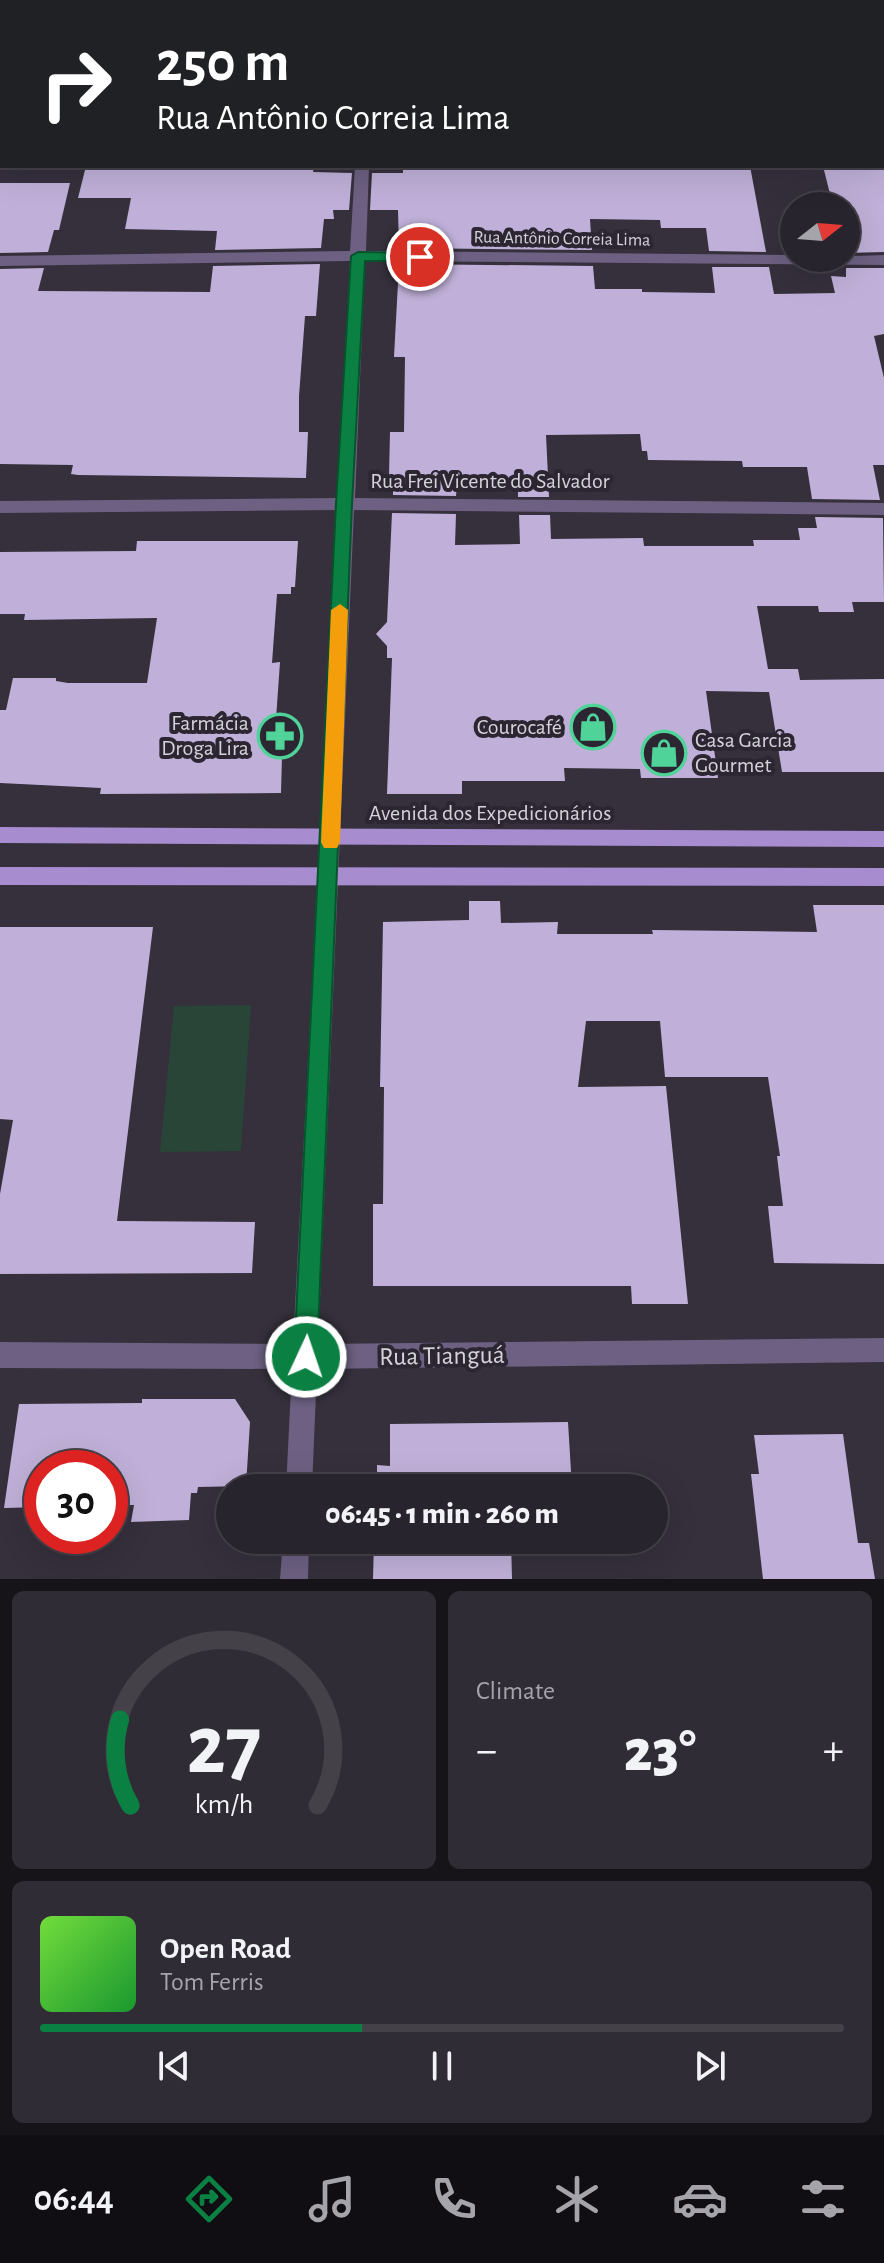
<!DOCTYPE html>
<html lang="en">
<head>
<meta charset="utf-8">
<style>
	:root { --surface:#28242d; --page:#302c35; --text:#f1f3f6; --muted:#a5a4aa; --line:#444149; --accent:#0b8043 }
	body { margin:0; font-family:"Alegreya Sans",sans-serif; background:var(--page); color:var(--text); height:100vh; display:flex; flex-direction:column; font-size:30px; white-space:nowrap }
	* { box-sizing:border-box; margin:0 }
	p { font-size:26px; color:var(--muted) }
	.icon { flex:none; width:44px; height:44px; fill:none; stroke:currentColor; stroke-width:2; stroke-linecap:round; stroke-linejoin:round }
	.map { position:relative; height:1579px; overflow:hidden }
	.sheet { display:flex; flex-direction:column; gap:12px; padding:12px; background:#161419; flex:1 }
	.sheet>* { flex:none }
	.hud { position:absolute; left:0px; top:0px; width:884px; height:168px; box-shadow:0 8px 32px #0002,0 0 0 2px var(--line); background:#202124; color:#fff; overflow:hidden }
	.needle { width:52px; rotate:73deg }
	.fabs { position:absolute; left:780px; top:192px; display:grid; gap:16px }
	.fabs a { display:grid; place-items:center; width:80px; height:80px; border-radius:50%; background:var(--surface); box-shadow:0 8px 32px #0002,0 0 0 2px var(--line); font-size:40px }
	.speed { position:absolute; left:24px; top:1450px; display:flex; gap:16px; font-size:40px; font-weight:700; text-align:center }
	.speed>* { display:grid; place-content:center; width:104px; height:104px; border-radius:50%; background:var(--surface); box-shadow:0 8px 32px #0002,0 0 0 2px var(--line); line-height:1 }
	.speed .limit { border:12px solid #d22; background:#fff; color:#111 }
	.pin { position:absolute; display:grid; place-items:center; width:68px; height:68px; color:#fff; margin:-34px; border:4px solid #fff; border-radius:50%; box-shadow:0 2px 8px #0007 }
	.me { position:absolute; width:88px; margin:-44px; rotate:3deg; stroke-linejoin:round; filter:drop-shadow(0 0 6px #0008) }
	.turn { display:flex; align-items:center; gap:28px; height:168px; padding:0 24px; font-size:36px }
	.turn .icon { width:104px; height:104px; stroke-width:2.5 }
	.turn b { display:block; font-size:56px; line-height:68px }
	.big { font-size:60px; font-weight:800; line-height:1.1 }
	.sheet .tile { flex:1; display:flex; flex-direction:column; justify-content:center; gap:12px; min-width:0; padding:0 28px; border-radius:12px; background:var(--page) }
	.sheet .dial { align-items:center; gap:0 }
	.dial svg { height:208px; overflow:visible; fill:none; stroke:var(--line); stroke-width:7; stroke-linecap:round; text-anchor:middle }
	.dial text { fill:var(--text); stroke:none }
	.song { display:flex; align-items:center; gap:24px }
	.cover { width:96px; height:96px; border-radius:12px; background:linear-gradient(135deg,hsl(100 70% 55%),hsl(130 70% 35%)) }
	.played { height:8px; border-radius:4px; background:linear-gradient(90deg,var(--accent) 40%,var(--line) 40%) }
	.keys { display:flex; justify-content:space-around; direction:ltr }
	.heat { display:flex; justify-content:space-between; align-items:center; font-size:44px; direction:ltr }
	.sheet .tiles { flex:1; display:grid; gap:12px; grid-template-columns:1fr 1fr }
	.tile:last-child { grid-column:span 2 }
	.trip { position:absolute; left:216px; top:1474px; width:452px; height:80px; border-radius:40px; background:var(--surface); box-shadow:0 8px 32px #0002,0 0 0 2px var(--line); font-weight:800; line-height:80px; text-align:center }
	.tabs { display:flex; height:128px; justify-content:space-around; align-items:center; background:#100e12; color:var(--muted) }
	.tabs .icon { width:56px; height:56px }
	.tabs .current { color:var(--accent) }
	.tabs b { font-size:36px; color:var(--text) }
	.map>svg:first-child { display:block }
	.green { fill:#294537 }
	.building { fill:#c0b0d9 }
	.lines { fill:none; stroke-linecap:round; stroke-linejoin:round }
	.minor { fill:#6d6082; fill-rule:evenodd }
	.primary { fill:#a78ccf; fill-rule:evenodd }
	.route { fill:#0b8043; stroke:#07532c; stroke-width:2 }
	.slow { fill:#f59e0b }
	.labels { text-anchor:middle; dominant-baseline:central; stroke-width:8; stroke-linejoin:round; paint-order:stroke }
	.far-street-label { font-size:18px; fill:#d5d2da; stroke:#2b2632 }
	.street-label { font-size:22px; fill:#d5d2da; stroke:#2b2632 }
	.poi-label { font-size:22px; fill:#d5d2da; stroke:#2b2632; text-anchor:end }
	.near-street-label { font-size:26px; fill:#d5d2da; stroke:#2b2632 }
</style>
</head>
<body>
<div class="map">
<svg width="884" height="1579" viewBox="0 0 884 1579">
	<rect width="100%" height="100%" fill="#35303c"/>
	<path class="green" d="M251,1005l-10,146 -81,1 14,-146z"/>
	<g class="building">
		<path d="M86,166h228l-1,6 39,1 -3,37h-16l1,9h-10l-3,29 -106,2 2,-19 -92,-2 6,-31h-53z"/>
		<path d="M403,166l294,3 -1,-3h54l16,86 -57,-1 -3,-23h-45l-1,-8 -70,-1 2,31 -193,-2 -1,-38h-28l2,-37h31z"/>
		<path d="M823,166h61v86l-38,1v-47h-13z"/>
		<path d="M0,183h70l-11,47h-5l-6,22 -48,1z"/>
		<path d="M320,264l-4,52h-11l-6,80v36h9l-2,46 -228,-3 -7,-1 2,-9 -73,-1v-195l44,-1 -6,23 172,1 3,-26z"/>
		<path d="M399,264l194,2 2,23h47v3l73,1 -3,-26h57l5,27 61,-1 -4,-17 15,1v-9h38v66l-10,2 10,42v87h-11l7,35 -68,-1 -5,-32h-64l-1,-6 -94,-1 -1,-9h-5l-2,-17 -94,1 3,62h-31v-11h-61l-1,10 -63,-1v-19h-4l1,-44h14l1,-75h-11z"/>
		<path d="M392,513l64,1 -1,31 65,-1 -1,-29h31l1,24 92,-1 1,8h110l-1,-6h47l-2,-12h19l-2,-11 68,1 1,84h-32l2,10h-35l-1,-6h-61l11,63h30l2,11 84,-1v93h-102l-13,-80 -63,-1 12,87h-77l-1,-9 -76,-1 1,13h-103v13h-75l5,-136h-5v-12l-11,-12 11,-12z"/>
		<path d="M137,541h161l-3,46h-4v7h-14l-5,69 8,-1 -4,57h7l-2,74 -181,1 1,-6 -101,-5v-73h6l7,-32h43v3l12,2h79l10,-65 -133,2 1,-6h-25v-62l136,-1z"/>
		<path d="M469,901h31l1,22 57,-1 -1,12h96l-1,-4 165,2 -4,-27h71v359l-110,-1 -6,-57h15l-6,-50h3l-12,-79h-103l-5,-56h-74l-8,66 88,-1 22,218h-56l-1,-18h-258v-82h10l1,-117h-4l3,-165 86,-2z"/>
		<path d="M0,927h153l-36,294 138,1 -3,51 -252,1v-80l13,-74 -13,-1z"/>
		<path d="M142,1399h93l15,23 -4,64 -48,1 -1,6h-6l-2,27 -58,2 3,-17h-24v-37h-68v39l-38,1 15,-104 123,-1z"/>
		<path d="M568,1422l4,66h-195v-23l13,1v-42z"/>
		<path d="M843,1434l15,109h11l6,36h-112l-12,-105h8l-5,-39z"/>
		<path d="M374,1540h137l1,39h-139z"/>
	</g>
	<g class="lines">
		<g class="minor">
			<rect x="365" y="0" width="12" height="2"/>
			<rect x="882" y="64" width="2" height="8"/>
			<rect x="0" y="65" width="2" height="8"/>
			<path d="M355,166h14l-3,85 428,4v3l90,-3v10l-519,-4 -10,237 529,5v12l-530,-5 -36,834 566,-6v24l-567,7 -5,119h-26l6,-119 -292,-1v-26l293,2 44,-834 -337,3v-12l337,-3 13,-237 -350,5v-10l350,-5z"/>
			<path d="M283,1540h26l-1,39h-28z"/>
		</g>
		<g class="primary">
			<path d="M0,827l884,4v16l-884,-4z"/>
			<path d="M0,867l884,1v18l-884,-1z"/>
		</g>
	</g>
	<path class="route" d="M358,252l62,1 7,4 -7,4h-55l-13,243 -35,853 -3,8 -8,4 -8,-4 -4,-8 42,-853 15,-248z"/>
	<path class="slow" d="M340,604l8,6 -8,232 -3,6h-13l-3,-6 10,-232z"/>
	<defs>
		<g id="shop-ring" transform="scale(2.3)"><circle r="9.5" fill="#2b2632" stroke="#4fd399" stroke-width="1.5"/><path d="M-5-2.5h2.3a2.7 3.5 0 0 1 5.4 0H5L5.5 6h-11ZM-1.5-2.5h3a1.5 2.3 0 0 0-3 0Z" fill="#4fd399"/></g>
		<g id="pharmacy-ring" transform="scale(2.3)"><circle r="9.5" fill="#2b2632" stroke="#4fd399" stroke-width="1.5"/><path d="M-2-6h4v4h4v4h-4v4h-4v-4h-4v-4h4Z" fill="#4fd399"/></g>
	</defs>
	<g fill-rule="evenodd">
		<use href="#shop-ring" x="593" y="727"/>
		<use href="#pharmacy-ring" x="280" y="736"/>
		<use href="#shop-ring" x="664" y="753"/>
	</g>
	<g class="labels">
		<g class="far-street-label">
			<text transform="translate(562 239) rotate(1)">Rua Antônio Correia Lima</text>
		</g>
		<g class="street-label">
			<text x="490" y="481">Rua Frei Vicente do Salvador</text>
			<text x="490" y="813">Avenida dos Expedicionários</text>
		</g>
		<g class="poi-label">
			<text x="249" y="723">Farmácia<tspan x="249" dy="25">Droga Lira</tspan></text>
			<text x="562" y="727">Courocafé</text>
			<text x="695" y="740" text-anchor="start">Casa Garcia<tspan x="695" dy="25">Gourmet</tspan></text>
		</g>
		<g class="near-street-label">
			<text transform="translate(442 1356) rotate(-1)">Rua Tianguá</text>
		</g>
	</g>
</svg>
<div class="fabs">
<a><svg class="needle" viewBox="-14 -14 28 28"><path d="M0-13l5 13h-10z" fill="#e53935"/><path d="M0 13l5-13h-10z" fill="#a5a4aa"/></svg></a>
</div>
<div class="speed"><div class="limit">30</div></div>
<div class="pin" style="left:420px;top:257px;background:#d93025"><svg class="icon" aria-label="arrive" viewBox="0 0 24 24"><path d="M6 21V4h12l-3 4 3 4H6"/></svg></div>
<svg class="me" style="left:306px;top:1357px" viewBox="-20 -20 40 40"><circle r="17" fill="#0b8043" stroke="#fff" stroke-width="3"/><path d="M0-11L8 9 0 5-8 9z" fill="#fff"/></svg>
<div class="trip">06:45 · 1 min · 260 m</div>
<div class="hud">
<div class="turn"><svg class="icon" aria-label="right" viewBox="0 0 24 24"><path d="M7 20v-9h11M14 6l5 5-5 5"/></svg><div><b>250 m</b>Rua Antônio Correia Lima</div></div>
</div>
</div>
<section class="sheet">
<div class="tiles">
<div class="tile dial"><svg viewBox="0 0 100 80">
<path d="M14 69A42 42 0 1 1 86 69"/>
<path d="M14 69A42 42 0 0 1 10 36" stroke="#0b8043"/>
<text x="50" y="56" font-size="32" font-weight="700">27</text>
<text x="50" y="72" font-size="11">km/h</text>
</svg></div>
<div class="tile"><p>Climate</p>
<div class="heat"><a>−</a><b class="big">23°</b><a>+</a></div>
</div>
<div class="tile">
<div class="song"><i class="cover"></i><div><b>Open Road</b><p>Tom Ferris</p></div></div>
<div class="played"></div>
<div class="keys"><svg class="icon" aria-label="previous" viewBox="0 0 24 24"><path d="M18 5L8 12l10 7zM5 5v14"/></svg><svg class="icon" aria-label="pause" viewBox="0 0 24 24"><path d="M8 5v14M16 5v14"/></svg><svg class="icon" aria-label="next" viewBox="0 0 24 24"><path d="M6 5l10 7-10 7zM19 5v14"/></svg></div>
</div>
</div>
</section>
<nav class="tabs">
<b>06:44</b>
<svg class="icon current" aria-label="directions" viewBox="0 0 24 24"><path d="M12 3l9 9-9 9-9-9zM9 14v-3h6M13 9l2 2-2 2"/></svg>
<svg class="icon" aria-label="music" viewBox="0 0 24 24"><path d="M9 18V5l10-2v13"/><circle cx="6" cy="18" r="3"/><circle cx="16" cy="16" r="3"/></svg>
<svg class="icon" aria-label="phone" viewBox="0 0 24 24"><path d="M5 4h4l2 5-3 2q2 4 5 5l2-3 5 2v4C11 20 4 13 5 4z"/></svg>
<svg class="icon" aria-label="climate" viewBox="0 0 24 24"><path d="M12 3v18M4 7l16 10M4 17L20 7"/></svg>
<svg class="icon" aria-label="car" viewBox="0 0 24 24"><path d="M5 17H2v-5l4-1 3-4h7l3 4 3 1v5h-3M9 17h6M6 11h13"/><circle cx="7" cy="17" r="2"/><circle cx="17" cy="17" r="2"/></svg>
<svg class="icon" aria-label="filters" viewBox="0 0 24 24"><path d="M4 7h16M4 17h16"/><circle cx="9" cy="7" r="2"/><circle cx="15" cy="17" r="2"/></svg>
</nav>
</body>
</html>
